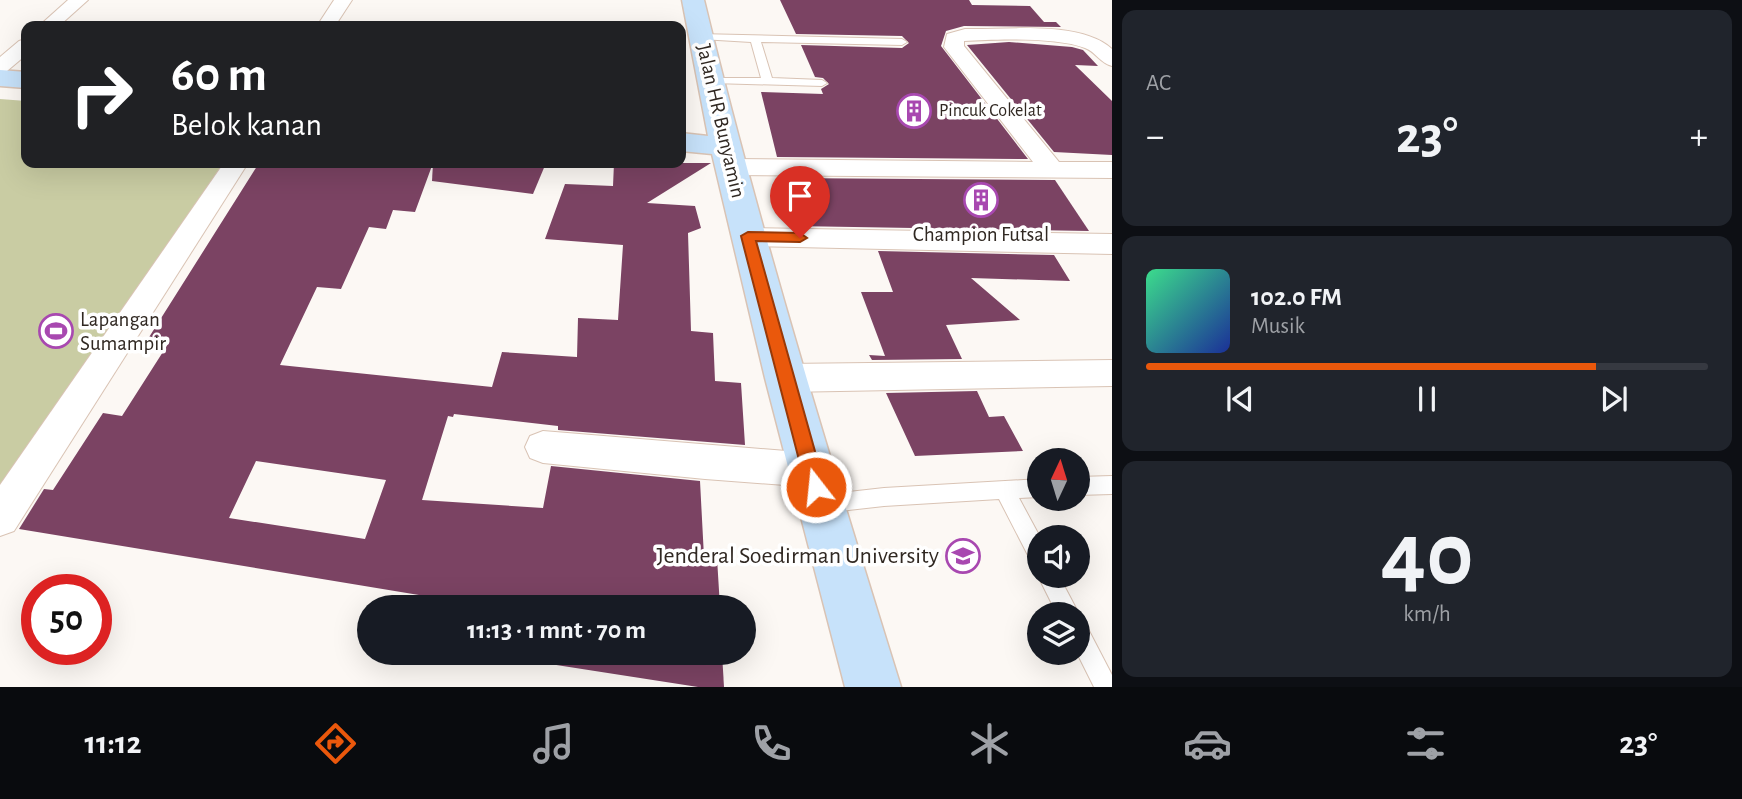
<!DOCTYPE html>
<html lang="id">
<head>
<meta charset="utf-8">
<style>
	:root { --surface:#171b24; --page:#20242c; --text:#f1f3f6; --muted:#9ea1a6; --line:#363941; --accent:#ea580c }
	body { margin:0; font-family:"Alegreya Sans",sans-serif; background:var(--page); color:var(--text); height:100vh; display:flex; flex-direction:column; font-size:26px; white-space:nowrap }
	* { box-sizing:border-box; margin:0 }
	p { font-size:23px; color:var(--muted) }
	.icon { flex:none; width:38px; height:38px; fill:none; stroke:currentColor; stroke-width:2; stroke-linecap:round; stroke-linejoin:round }
	.map { position:relative; flex:1; overflow:hidden }
	.details { display:flex; flex-direction:column; gap:10px; padding:10px; background:#0d0f14; width:630px }
	.details>* { flex:none }
	.top-card { position:absolute; left:21px; top:21px; width:665px; height:147px; border-radius:14px; box-shadow:0 7px 28px #0002; background:#202124; color:#fff; overflow:hidden }
	.needle { width:46px; rotate:4deg }
	.controls { position:absolute; left:1027px; top:448px; display:grid; gap:14px }
	.controls a { display:grid; place-items:center; width:63px; height:63px; border-radius:50%; background:var(--surface); box-shadow:0 7px 28px #0002; font-size:35px }
	.speed { position:absolute; left:21px; top:574px; display:flex; gap:14px; font-size:35px; font-weight:700; text-align:center }
	.speed>* { display:grid; place-content:center; width:91px; height:91px; border-radius:50%; background:var(--surface); box-shadow:0 7px 28px #0002; line-height:1 }
	.speed .limit { border:10px solid #d22; background:#fff; color:#111 }
	.pin { position:absolute; display:grid; place-items:center; width:60px; height:60px; color:#fff; margin:-72px -30px; border-radius:50% 50% 50% 0; rotate:-45deg; box-shadow:0 0 7px #0007 }
	.pin .icon { rotate:45deg }
	.me { position:absolute; width:77px; margin:-38px; rotate:344deg; stroke-linejoin:round; filter:drop-shadow(0 0 5px #0008) }
	.turn { display:flex; align-items:center; gap:24px; height:147px; padding:0 35px; font-size:32px }
	.turn .icon { width:91px; height:91px; stroke-width:2.5 }
	.turn b { display:block; font-size:49px; line-height:60px }
	.big { font-size:52px; font-weight:700; line-height:1.1 }
	.details .tile { flex:1; display:flex; flex-direction:column; justify-content:center; gap:10px; min-width:0; padding:0 24px; border-radius:14px; background:var(--page) }
	.details .dial { align-items:center; gap:0 }
	.dial b { font-size:91px; line-height:1 }
	.song { display:flex; align-items:center; gap:21px }
	.cover { width:84px; height:84px; border-radius:10px; background:linear-gradient(135deg,hsl(150 70% 55%),hsl(230 70% 35%)) }
	.played { height:7px; border-radius:4px; background:linear-gradient(90deg,var(--accent) 80%,var(--line) 80%) }
	.keys { display:flex; justify-content:space-around; direction:ltr }
	.heat { display:flex; justify-content:space-between; align-items:center; font-size:38px; direction:ltr }
	.trip { position:absolute; left:357px; top:595px; width:399px; height:70px; border-radius:35px; background:var(--surface); box-shadow:0 7px 28px #0002; font-weight:700; line-height:70px; text-align:center }
	.menu { display:flex; height:112px; justify-content:space-around; align-items:center; background:#090b0e; color:var(--muted) }
	.menu .icon { width:49px; height:49px }
	.menu .on { color:var(--accent) }
	.menu b { font-size:32px; color:var(--text) }
	main { display:flex; flex:1; min-height:0 }
	.map>svg:first-child { display:block }
	.green { fill:#c9cca3 }
	.building { fill:#7b4363; fill-rule:evenodd }
	.lines { fill:none; stroke-linecap:round; stroke-linejoin:round }
	.lane-casing { stroke:#d9c3b4; stroke-width:2 }
	.street-casing { stroke:#d9c3b4; stroke-width:2 }
	.secondary-casing { stroke:#d9c3b4; stroke-width:3 }
	.lane { fill:#fff; fill-rule:evenodd }
	.street { fill:#fff; fill-rule:evenodd }
	.secondary { fill:#c7e2fa; fill-rule:evenodd }
	.route { fill:#ea580c; stroke:#983908; stroke-width:2 }
	.labels { text-anchor:middle; dominant-baseline:central; stroke-width:7; stroke-linejoin:round; paint-order:stroke }
	.far-poi-label { font-size:18px; fill:#302822; stroke:#fff; text-anchor:start }
	.street-label { font-size:21px; fill:#302822; stroke:#fff }
	.poi-label { font-size:21px; fill:#302822; stroke:#fff }
	.near-poi-label { font-size:24px; fill:#302822; stroke:#fff; text-anchor:end }
</style>
</head>
<body>
<main>
<div class="map">
<svg width="1112" height="687" viewBox="0 0 1112 687">
	<rect width="100%" height="100%" fill="#fcf8f4"/>
	<path class="green" d="M0,99l26,2v62h197l-223,335z"/>
	<g class="building">
		<path d="M780,0h189l3,5 58,1 14,16h12l5,5 -97,-1 -18,5 -5,15 87,113 -251,-2 -16,-65 62,2 -2,-5 8,-5 -6,-6 -8,-1 -14,-32 101,3 7,-5 -7,-7 -106,-2z"/>
		<path d="M1009,42l63,5 11,3 15,16 -23,-1 37,36v54l-58,-3 -87,-107z"/>
		<path d="M259,163h174l-18,49 -22,-2 -7,19 -17,-2 -28,62 -24,-2 -37,78 212,22 10,-35 75,5 1,-39 40,2 5,-75 -78,-6 20,-55 48,2 1,-23h97l-64,40 48,3 6,22 -13,5 3,98 22,2 2,48 26,2 4,62 -187,-15v-4l-104,-12 -1,3 -5,-1 -26,84 121,8 8,-42 149,15 4,76 13,1 3,49h-298l3,-11 -406,-67 25,-40 9,1 50,-77 19,3 46,-72 -22,-2zM256,461l130,19 -21,59 -136,-21z"/>
		<path d="M433,163h113l-13,31 -101,-13z"/>
		<path d="M783,178l272,2 34,51 -295,-5z"/>
		<path d="M878,251l176,4 16,26 -99,-3 49,42 -74,5 16,34 -90,1 -3,-5 16,1 -24,-64h32z"/>
		<path d="M977,391l12,26 15,-1 19,35 -108,5 -29,-63z"/>
		<path d="M479,653h243l2,34h-26z"/>
	</g>
	<g class="lines">
		<g class="lane-casing">
			<g id="lane">
				<path d="M698,34l204,5 5,3 -5,3 -141,-3 11,36 50,2 5,3 -5,3 -110,-3 -5,-3 1,-2h53l-10,-36 -50,-3 -3,-1z"/>
				<path d="M1112,476v18l-34,1v-18z"/>
				<path d="M1040,479v18l-21,1 21,39v31l-7,-3 -34,-66 -115,7 -62,7 -7,-3 -2,-6 2,-6 7,-3 62,-7z"/>
				<path d="M1040,572v4h19l20,38 -1,1 -21,-1 -19,-38z"/>
				<path d="M1078,622l8,3 26,50v12h-18l-17,-34z"/>
			</g>
		</g>
		<g class="street-casing">
			<g id="street">
				<path d="M68,0h20l-29,26h-20z"/>
				<path d="M334,0h18l-17,26h-18z"/>
				<path d="M965,29c41,1 115,-9 147,20v17c-12,-3 -16,-14 -27,-18 -28,-11 -90,-9 -121,-7v5l95,116h53v16l-382,-3 -9,-3 -3,-5 3,-5 9,-3 303,3 -89,-115 3,-13z"/>
				<path d="M26,39v16l-19,16 -7,2v-16l19,-16z"/>
				<path d="M224,163h24l-234,368 -14,5v-51z"/>
				<path d="M748,228l364,6v20l-364,-8 -10,-2 -4,-7 4,-7z"/>
				<path d="M1112,360v26l-327,6 -12,-4 -4,-10 4,-10 12,-4z"/>
				<path d="M543,431l268,22 13,5 5,12 -5,12 -13,5 -106,-8 -162,-16 -13,-5 -5,-11 5,-11z"/>
			</g>
		</g>
		<g class="secondary-casing">
			<g id="secondary">
				<path d="M682,0h22c56,232 126,459 197,687h-56l-80,-309 -53,-224 -31,-3v-18l27,3z"/>
				<path d="M0,70l26,2v16l-26,-2z"/>
			</g>
		</g>
		<use href="#lane" class="lane"/>
		<use href="#street" class="street"/>
		<use href="#secondary" class="secondary"/>
	</g>
	<path class="route" d="M748,232l52,1 7,5 -7,4 -44,-1 69,246 -3,6 -6,3 -7,-3 -3,-6 -65,-251z"/>
	<defs>
		<g id="building-ring" transform="scale(1.75)"><circle r="9.5" fill="#fff" stroke="#a848b0" stroke-width="1.5"/><path d="M-4-6H4V6H1V3H-1V6H-4ZM-2.5-4.3h1.7v1.8h-1.7ZM.8-4.3h1.7v1.8H.8ZM-2.5-1h1.7V.8h-1.7ZM.8-1h1.7V.8H.8Z" fill="#a848b0"/></g>
		<g id="stadium-ring" transform="scale(1.75)"><circle r="9.5" fill="#fff" stroke="#a848b0" stroke-width="1.5"/><path d="M0-5a6.5 5 0 1 0 0 10a6.5 5 0 1 0 0-10ZM-3.5-1.8h7v3.6h-7Z" fill="#a848b0"/></g>
		<g id="university-ring" transform="scale(1.75)"><circle r="9.5" fill="#fff" stroke="#a848b0" stroke-width="1.5"/><path d="M0-5L7-2L0 1L-7-2ZM-4 1L0 2.5L4 1V4Q0 6-4 4Z" fill="#a848b0"/></g>
	</defs>
	<g fill-rule="evenodd">
		<use href="#building-ring" x="914" y="111"/>
		<use href="#building-ring" x="981" y="200"/>
		<use href="#stadium-ring" x="56" y="331"/>
		<use href="#university-ring" x="963" y="556"/>
	</g>
	<g class="labels">
		<g class="far-poi-label">
			<text x="939" y="111">Pincuk Cokelat</text>
		</g>
		<g class="street-label">
			<text transform="translate(721 121) rotate(77)">Jalan HR Bunyamin</text>
		</g>
		<g class="poi-label">
			<text x="981" y="234">Champion Futsal</text>
			<text x="80" y="319" text-anchor="start">Lapangan<tspan x="80" dy="24">Sumampir</tspan></text>
		</g>
		<g class="near-poi-label">
			<text x="939" y="556">Jenderal Soedirman University</text>
		</g>
	</g>
</svg>
<div class="controls">
<a><svg class="needle" viewBox="-14 -14 28 28"><path d="M0-13l5 13h-10z" fill="#e53935"/><path d="M0 13l5-13h-10z" fill="#9ea1a6"/></svg></a>
<a><svg class="icon" aria-label="sound" viewBox="0 0 24 24"><path d="M4 9h4l5-4v14l-5-4H4zM17 9q2 3 0 6"/></svg></a>
<a><svg class="icon" aria-label="layers" viewBox="0 0 24 24"><path d="M12 4l9 5-9 5-9-5zM3 14l9 5 9-5"/></svg></a>
</div>
<div class="speed"><div class="limit">50</div></div>
<div class="pin" style="left:800px;top:238px;background:#d93025"><svg class="icon" aria-label="arrive" viewBox="0 0 24 24"><path d="M6 21V4h12l-3 4 3 4H6"/></svg></div>
<svg class="me" style="left:816px;top:487px" viewBox="-20 -20 40 40"><circle r="17" fill="#ea580c" stroke="#fff" stroke-width="3"/><path d="M0-11L8 9 0 5-8 9z" fill="#fff"/></svg>
<div class="trip">11:13 · 1 mnt · 70 m</div>
<div class="top-card">
<div class="turn"><svg class="icon" aria-label="right" viewBox="0 0 24 24"><path d="M7 20v-9h11M14 6l5 5-5 5"/></svg><div><b>60 m</b>Belok kanan</div></div>
</div>
</div>
<section class="details">
<div class="tile"><p>AC</p>
<div class="heat"><a>−</a><b class="big">23°</b><a>+</a></div>
</div>
<div class="tile">
<div class="song"><i class="cover"></i><div><b>102.0 FM</b><p>Musik</p></div></div>
<div class="played"></div>
<div class="keys"><svg class="icon" aria-label="previous" viewBox="0 0 24 24"><path d="M18 5L8 12l10 7zM5 5v14"/></svg><svg class="icon" aria-label="pause" viewBox="0 0 24 24"><path d="M8 5v14M16 5v14"/></svg><svg class="icon" aria-label="next" viewBox="0 0 24 24"><path d="M6 5l10 7-10 7zM19 5v14"/></svg></div>
</div>
<div class="tile dial"><b>40</b><p>km/h</p></div>
</section>
</main>
<nav class="menu">
<b>11:12</b>
<svg class="icon on" aria-label="directions" viewBox="0 0 24 24"><path d="M12 3l9 9-9 9-9-9zM9 14v-3h6M13 9l2 2-2 2"/></svg>
<svg class="icon" aria-label="music" viewBox="0 0 24 24"><path d="M9 18V5l10-2v13"/><circle cx="6" cy="18" r="3"/><circle cx="16" cy="16" r="3"/></svg>
<svg class="icon" aria-label="phone" viewBox="0 0 24 24"><path d="M5 4h4l2 5-3 2q2 4 5 5l2-3 5 2v4C11 20 4 13 5 4z"/></svg>
<svg class="icon" aria-label="climate" viewBox="0 0 24 24"><path d="M12 3v18M4 7l16 10M4 17L20 7"/></svg>
<svg class="icon" aria-label="car" viewBox="0 0 24 24"><path d="M5 17H2v-5l4-1 3-4h7l3 4 3 1v5h-3M9 17h6M6 11h13"/><circle cx="7" cy="17" r="2"/><circle cx="17" cy="17" r="2"/></svg>
<svg class="icon" aria-label="filters" viewBox="0 0 24 24"><path d="M4 7h16M4 17h16"/><circle cx="9" cy="7" r="2"/><circle cx="15" cy="17" r="2"/></svg>
<b>23°</b>
</nav>
</body>
</html>
